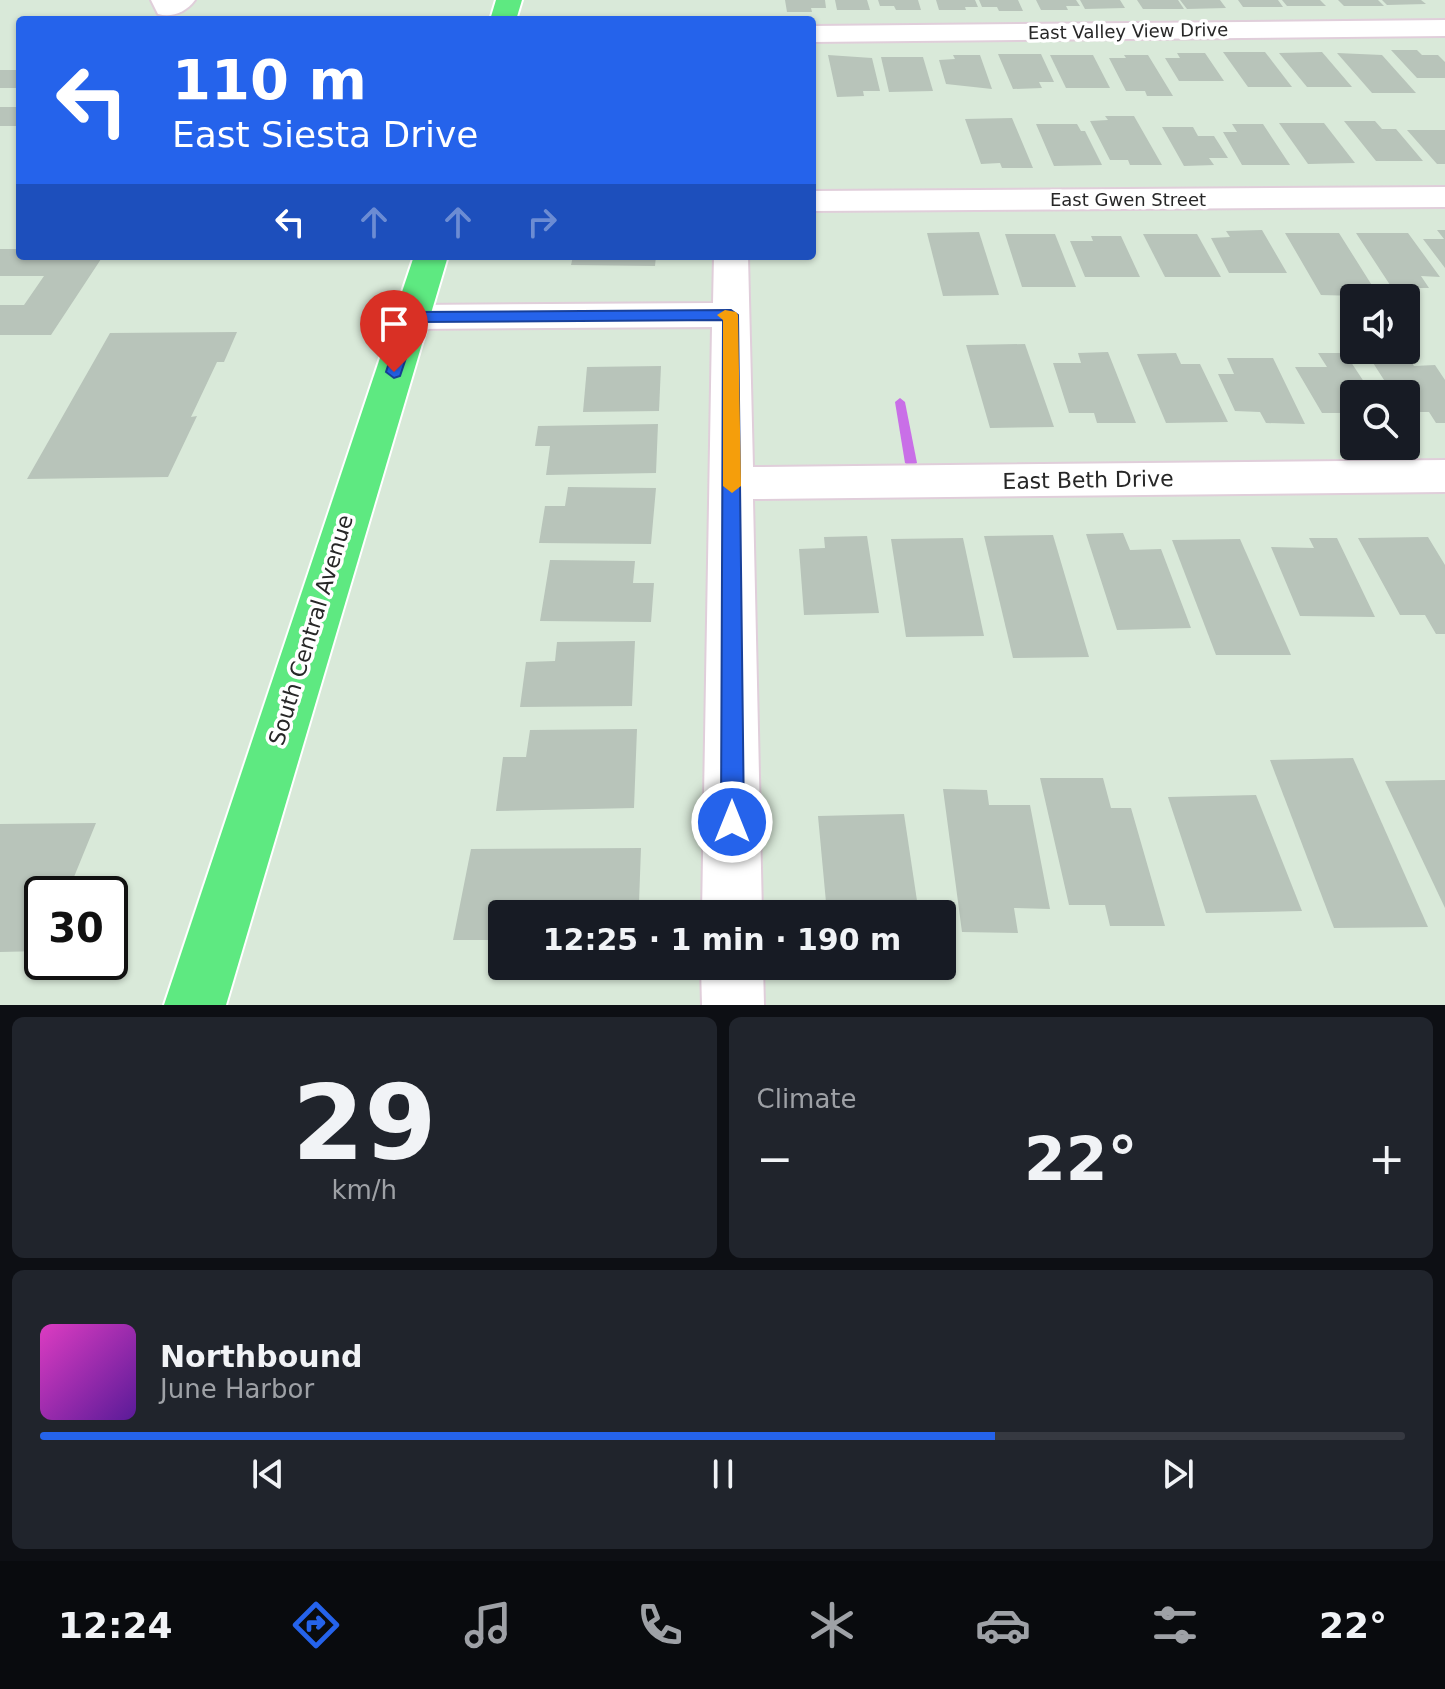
<!DOCTYPE html>
<html lang="en">
<head>
<meta charset="utf-8">
<style>
	:root { --surface:#171b24; --page:#20242c; --text:#f1f3f6; --muted:#9ea1a6; --line:#363941; --accent:#2563eb }
	body { margin:0; font-family:"DejaVu Sans",sans-serif; background:var(--page); color:var(--text); height:100vh; display:flex; flex-direction:column; font-size:30px; white-space:nowrap }
	* { box-sizing:border-box; margin:0 }
	p { font-size:26px; color:var(--muted) }
	.icon { flex:none; width:44px; height:44px; fill:none; stroke:currentColor; stroke-width:2; stroke-linecap:round; stroke-linejoin:round }
	.map { position:relative; height:1005px; overflow:hidden }
	.panel { display:flex; flex-direction:column; gap:12px; padding:12px; background:#0d0f14; flex:1 }
	.panel>* { flex:none }
	.banner { position:absolute; left:16px; top:16px; width:800px; height:244px; border-radius:8px; box-shadow:0 2px 6px #0004; background:#2563eb; color:#fff; overflow:hidden }
	.tools { position:absolute; left:1340px; top:284px; display:grid; gap:16px }
	.tools a { display:grid; place-items:center; width:80px; height:80px; border-radius:8px; background:var(--surface); box-shadow:0 2px 6px #0004; font-size:40px }
	.speed { position:absolute; left:24px; top:876px; display:flex; gap:16px; font-size:40px; font-weight:700; text-align:center }
	.speed>* { display:grid; place-content:center; width:104px; height:104px; border-radius:50%; background:var(--surface); box-shadow:0 2px 6px #0004; line-height:1 }
	.speed .limit { border:4px solid #111; border-radius:12px; background:#fff; color:#111 }
	.pin { position:absolute; display:grid; place-items:center; width:68px; height:68px; color:#fff; margin:-82px -34px; border-radius:50% 50% 50% 0; rotate:-45deg; box-shadow:0 0 8px #0007 }
	.pin .icon { rotate:45deg }
	.me { position:absolute; width:88px; margin:-44px; rotate:0deg; stroke-linejoin:round; filter:drop-shadow(0 0 6px #0008) }
	.turn { display:flex; align-items:center; gap:28px; height:168px; padding:0 24px; font-size:36px }
	.turn .icon { width:104px; height:104px; stroke-width:2.5 }
	.turn b { display:block; font-size:56px; line-height:68px }
	.lanes { display:flex; align-items:center; height:76px; padding:0 24px; background:#0003; justify-content:center; gap:40px; direction:ltr }
	.lanes .off { opacity:.35 }
	.big { font-size:60px; font-weight:700; line-height:1.1 }
	.panel .widget { flex:1; display:flex; flex-direction:column; justify-content:center; gap:12px; min-width:0; padding:0 28px; border-radius:12px; background:var(--page) }
	.panel .dial { align-items:center; gap:0 }
	.dial b { font-size:104px; line-height:1 }
	.song { display:flex; align-items:center; gap:24px }
	.cover { width:96px; height:96px; border-radius:12px; background:linear-gradient(135deg,hsl(310 70% 55%),hsl(270 70% 35%)) }
	.played { height:8px; border-radius:4px; background:linear-gradient(90deg,var(--accent) 70%,var(--line) 70%) }
	.keys { display:flex; justify-content:space-around; direction:ltr }
	.heat { display:flex; justify-content:space-between; align-items:center; font-size:44px; direction:ltr }
	.panel .tiles { flex:1; display:grid; gap:12px; grid-template-columns:1fr 1fr }
	.widget:last-child { grid-column:span 2 }
	.trip { position:absolute; left:488px; top:900px; width:468px; height:80px; border-radius:8px; background:var(--surface); box-shadow:0 2px 6px #0004; font-weight:700; line-height:80px; text-align:center }
	.tabs { display:flex; height:128px; justify-content:space-around; align-items:center; background:#090b0e; color:var(--muted) }
	.tabs .icon { width:56px; height:56px }
	.tabs .current { color:var(--accent) }
	.tabs b { font-size:36px; color:var(--text) }
	.map>svg:first-child { display:block }
	.lines { fill:none; stroke-linecap:round; stroke-linejoin:round }
	.stream { fill:#c96fe7; fill-rule:evenodd }
	.building { fill:#b8c4ba }
	.minor-casing { stroke:#e0ceda; stroke-width:4 }
	.major-casing { stroke:#fff; stroke-width:4 }
	.minor { fill:#fff; fill-rule:evenodd }
	.major { fill:#5ee981; fill-rule:evenodd }
	.route { fill:#2563eb; stroke:#184099; stroke-width:2 }
	.slow { fill:#f59e0b }
	.labels { text-anchor:middle; dominant-baseline:central; stroke-width:7; stroke-linejoin:round; paint-order:stroke }
	.far-street-label { font-size:18px; fill:#272727; stroke:#fff }
	.street-label { font-size:22px; fill:#272727; stroke:#fff }
</style>
</head>
<body>
<div class="map">
<svg width="1445" height="1005" viewBox="0 0 1445 1005">
	<rect width="100%" height="100%" fill="#d9e9d9"/>
	<g class="lines">
		<path class="stream" d="M900,398l5,4 12,61 -6,4 -6,-4 -10,-61z"/>
	</g>
	<g class="building">
		<path d="M785,0h40l1,8h-15l1,4h-25z"/>
		<path d="M835,0h32l3,10h-33z"/>
		<path d="M878,0h40l3,10h-25l-2,-4h-14z"/>
		<path d="M936,0h39l3,7h-13l1,3h-27z"/>
		<path d="M979,0h39l5,11h-24l-2,-4h-15z"/>
		<path d="M1036,0h40l4,6h-14l2,4h-27z"/>
		<path d="M1080,0h40l5,8 -40,1z"/>
		<path d="M1137,0h41l6,9h-41z"/>
		<path d="M1180,0h40l6,8 -39,1z"/>
		<path d="M1238,0h40l5,7h-40z"/>
		<path d="M1282,0h38l6,6h-39z"/>
		<path d="M1338,0h40l6,6h-40z"/>
		<path d="M1382,0h39l5,4 -39,1z"/>
		<path d="M1391,50h26l5,5h16l7,7v16h-28z"/>
		<path d="M1223,52h42l27,35h-44z"/>
		<path d="M1322,52l30,35h-45l-28,-34z"/>
		<path d="M1177,53h28l19,28h-45l-14,-23h15z"/>
		<path d="M1337,53l45,2 34,38h-44z"/>
		<path d="M998,54h43l13,28h-15l3,6 -29,1z"/>
		<path d="M828,55l44,3 8,33h-17l1,5 -27,1z"/>
		<path d="M953,55h27l12,34 -46,-5 -7,-24 16,-1z"/>
		<path d="M1050,55h43l17,33h-44z"/>
		<path d="M1124,55h24l25,41h-26l-2,-5h-19l-17,-33h17z"/>
		<path d="M881,57h42l10,34 -44,1z"/>
		<rect x="0" y="70" width="20" height="18"/>
		<rect x="0" y="107" width="20" height="19"/>
		<path d="M1105,116h29l28,49h-32l-2,-5h-18l-20,-39 18,-1z"/>
		<path d="M1012,118l21,50h-31l-2,-5 -19,1 -16,-45z"/>
		<path d="M1344,121h31l7,8h14l27,32h-47z"/>
		<path d="M1279,123h45l31,40 -47,1z"/>
		<path d="M1036,124h41l4,7h4l17,34 -48,1z"/>
		<path d="M1232,124h31l27,41h-48l-19,-33h14z"/>
		<path d="M1162,127h31l5,9h16l14,22h-19l5,7 -30,1z"/>
		<path d="M1407,130h38v34h-8z"/>
		<path d="M1262,230l25,43h-58l-18,-35 19,-1 -4,-6z"/>
		<path d="M1437,230h8v38l-22,-29h21z"/>
		<path d="M979,232l20,63 -56,1 -16,-63z"/>
		<path d="M1285,233h54l34,54h-20l5,9 -37,-1z"/>
		<path d="M1356,233h52l32,44 -19,-1 8,12h-37z"/>
		<path d="M1005,234h50l21,53h-54z"/>
		<path d="M1143,234h54l24,43h-56z"/>
		<path d="M1091,236h30l19,41h-55l-15,-36h23z"/>
		<path d="M0,249h20v7h83l-52,79h-51v-30h24l20,-29h-44z"/>
		<path d="M573,256h83l-1,10 -84,-1z"/>
		<path d="M237,332l-13,30h-7l-26,55 6,-1 -29,61 -141,2 83,-146z"/>
		<path d="M1025,344l29,83 -64,1 -24,-83z"/>
		<path d="M1108,352l28,71h-39l-3,-10h-25l-16,-50h28l-3,-10z"/>
		<path d="M1176,353l5,11h19l28,58 -62,1 -29,-69z"/>
		<path d="M1318,353h27l27,41h-18v33l-9,-14h-23l-27,-46h32z"/>
		<path d="M1368,355h39l7,11 21,-1 10,15v43h-9l-7,-11h-23v-18h-13z"/>
		<path d="M1227,358h46l32,66 -39,-1 -6,-11 -25,-1 -17,-37h16z"/>
		<path d="M661,366l-2,45 -76,1 4,-45z"/>
		<path d="M658,424l-2,49 -110,2 4,-29h-15l3,-20z"/>
		<path d="M568,487l88,1 -5,56 -112,-1 6,-37h20z"/>
		<path d="M1123,533l7,17 31,-1 30,79 -74,2 -31,-96z"/>
		<path d="M1053,535l36,122 -76,1 -29,-122z"/>
		<path d="M867,536l12,77 -75,2 -5,-66 26,-1 -1,-11z"/>
		<path d="M1428,537l17,28v69h-9l-11,-19h-25l-42,-77z"/>
		<path d="M963,538l21,98 -78,1 -15,-98z"/>
		<path d="M1309,538h28l38,79 -75,-1 -29,-69 43,1z"/>
		<path d="M1240,539l51,116h-75l-44,-115z"/>
		<path d="M550,560l85,1 -2,22h21l-3,39 -111,-1z"/>
		<path d="M635,641l-3,65 -112,1 6,-45 29,-1 2,-19z"/>
		<path d="M637,729l-3,79 -138,3 7,-54h23l4,-27z"/>
		<path d="M1353,758l75,169 -94,1 -64,-168z"/>
		<path d="M1040,778h63l8,30h20l34,118h-55l-5,-21h-36z"/>
		<path d="M1445,780v128l-60,-127z"/>
		<path d="M943,789l44,1 2,15h41l20,104 -36,-1 4,25 -56,-1z"/>
		<path d="M1256,795l46,116 -96,2 -38,-116z"/>
		<path d="M904,814l15,100 -92,-1 -9,-97z"/>
		<path d="M96,823l-29,71h-25v57l-42,1v-128z"/>
		<path d="M641,848l-2,55h-15l-1,11h-121v26h-49l18,-91z"/>
	</g>
	<g class="lines">
		<g class="minor-casing">
			<g id="minor">
				<path d="M151,0h44c-9,12 -23,18 -37,14z"/>
				<path d="M1445,20v16l-633,6v-16z"/>
				<path d="M1445,187v20l-633,4v-20z"/>
				<path d="M714,256h34l5,211 692,-7v32l-692,7 9,415h-60l10,-587 -300,2 -13,-4 -6,-8 6,-8 13,-4 301,-2z"/>
				<path d="M701,966h62l1,39h-62z"/>
			</g>
		</g>
		<g class="major-casing">
			<g id="major">
				<path d="M496,0h26l-6,20h-26z"/>
				<path d="M414,256h34l-222,749h-62z"/>
			</g>
		</g>
		<use href="#minor" class="minor"/>
		<use href="#major" class="major"/>
	</g>
	<path class="route" d="M731,310l7,5 6,507 -4,7 -8,4 -8,-4 -3,-7 2,-502 -305,2 -18,54 -6,2 -8,-6 18,-55 8,-5z"/>
	<path class="slow" d="M725,310l11,2 2,3 3,171 -9,7 -9,-7v-166l-6,-5z"/>
	<g class="labels">
		<g class="far-street-label">
			<text transform="translate(1128 31) rotate(-1)">East Valley View Drive</text>
			<text x="1128" y="199">East Gwen Street</text>
		</g>
		<g class="street-label">
			<text transform="translate(1088 480) rotate(-1)">East Beth Drive</text>
			<text transform="translate(311 630) rotate(-73)">South Central Avenue</text>
		</g>
	</g>
</svg>
<div class="tools">
<a><svg class="icon" aria-label="sound" viewBox="0 0 24 24"><path d="M4 9h4l5-4v14l-5-4H4zM17 9q2 3 0 6"/></svg></a>
<a><svg class="icon" aria-label="search" viewBox="0 0 24 24"><circle cx="10" cy="10" r="6"/><path d="M15 15l6 6"/></svg></a>
</div>
<div class="speed"><div class="limit">30</div></div>
<div class="pin" style="left:394px;top:372px;background:#d93025"><svg class="icon" aria-label="arrive" viewBox="0 0 24 24"><path d="M6 21V4h12l-3 4 3 4H6"/></svg></div>
<svg class="me" style="left:732px;top:822px" viewBox="-20 -20 40 40"><circle r="17" fill="#2563eb" stroke="#fff" stroke-width="3"/><path d="M0-11L8 9 0 5-8 9z" fill="#fff"/></svg>
<div class="trip">12:25 · 1 min · 190 m</div>
<div class="banner">
<div class="turn"><svg class="icon" aria-label="left" viewBox="0 0 24 24"><path d="M17 20v-9H6M10 6l-5 5 5 5"/></svg><div><b>110 m</b>East Siesta Drive</div></div>
<div class="lanes"><svg class="icon" aria-label="left" viewBox="0 0 24 24"><path d="M17 20v-9H6M10 6l-5 5 5 5"/></svg><svg class="icon off" aria-label="ahead" viewBox="0 0 24 24"><path d="M12 20V5M6 11l6-6 6 6"/></svg><svg class="icon off" aria-label="ahead" viewBox="0 0 24 24"><path d="M12 20V5M6 11l6-6 6 6"/></svg><svg class="icon off" aria-label="right" viewBox="0 0 24 24"><path d="M7 20v-9h11M14 6l5 5-5 5"/></svg></div>
</div>
</div>
<section class="panel">
<div class="tiles">
<div class="widget dial"><b>29</b><p>km/h</p></div>
<div class="widget"><p>Climate</p>
<div class="heat"><a>−</a><b class="big">22°</b><a>+</a></div>
</div>
<div class="widget">
<div class="song"><i class="cover"></i><div><b>Northbound</b><p>June Harbor</p></div></div>
<div class="played"></div>
<div class="keys"><svg class="icon" aria-label="previous" viewBox="0 0 24 24"><path d="M18 5L8 12l10 7zM5 5v14"/></svg><svg class="icon" aria-label="pause" viewBox="0 0 24 24"><path d="M8 5v14M16 5v14"/></svg><svg class="icon" aria-label="next" viewBox="0 0 24 24"><path d="M6 5l10 7-10 7zM19 5v14"/></svg></div>
</div>
</div>
</section>
<nav class="tabs">
<b>12:24</b>
<svg class="icon current" aria-label="directions" viewBox="0 0 24 24"><path d="M12 3l9 9-9 9-9-9zM9 14v-3h6M13 9l2 2-2 2"/></svg>
<svg class="icon" aria-label="music" viewBox="0 0 24 24"><path d="M9 18V5l10-2v13"/><circle cx="6" cy="18" r="3"/><circle cx="16" cy="16" r="3"/></svg>
<svg class="icon" aria-label="phone" viewBox="0 0 24 24"><path d="M5 4h4l2 5-3 2q2 4 5 5l2-3 5 2v4C11 20 4 13 5 4z"/></svg>
<svg class="icon" aria-label="climate" viewBox="0 0 24 24"><path d="M12 3v18M4 7l16 10M4 17L20 7"/></svg>
<svg class="icon" aria-label="car" viewBox="0 0 24 24"><path d="M5 17H2v-5l4-1 3-4h7l3 4 3 1v5h-3M9 17h6M6 11h13"/><circle cx="7" cy="17" r="2"/><circle cx="17" cy="17" r="2"/></svg>
<svg class="icon" aria-label="filters" viewBox="0 0 24 24"><path d="M4 7h16M4 17h16"/><circle cx="9" cy="7" r="2"/><circle cx="15" cy="17" r="2"/></svg>
<b>22°</b>
</nav>
</body>
</html>
